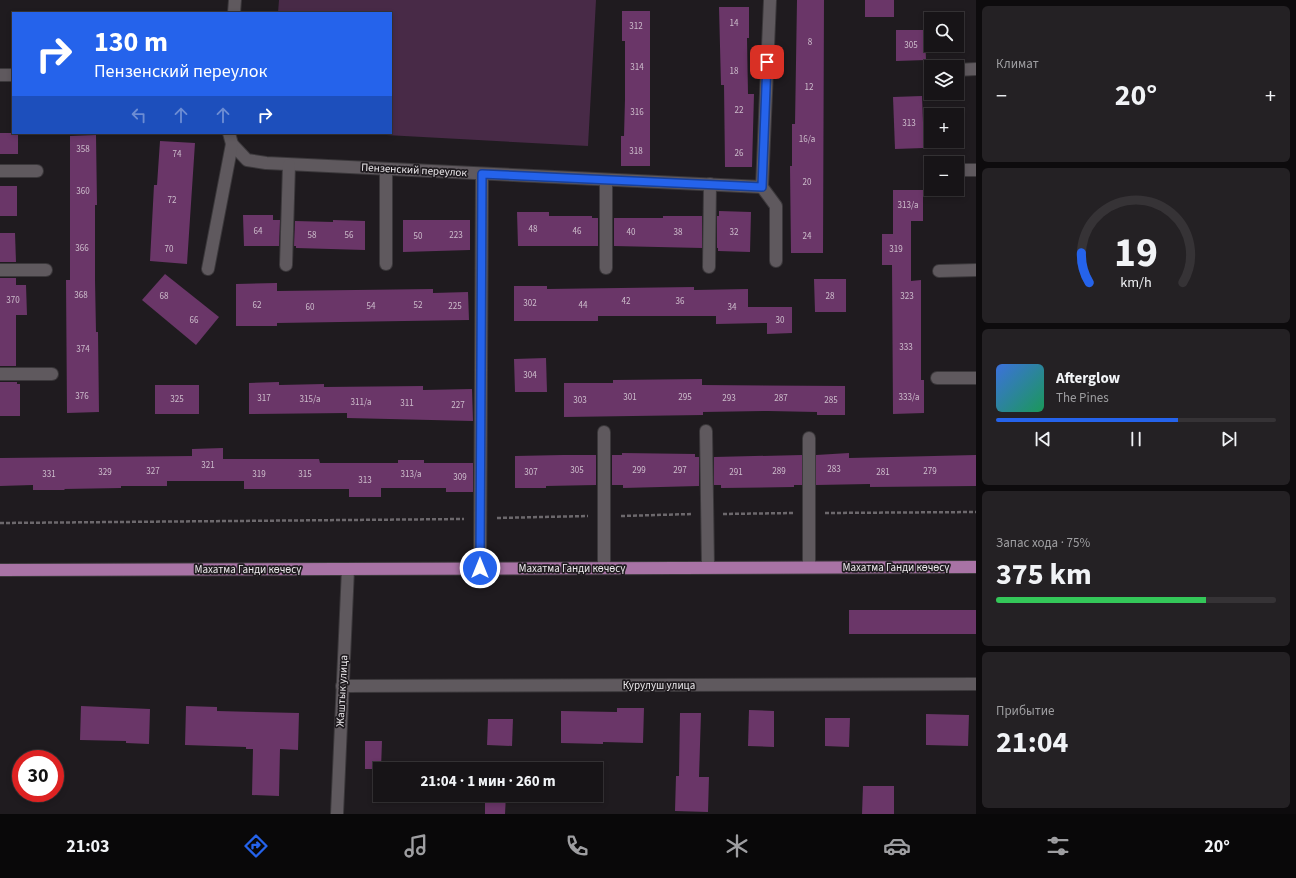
<!DOCTYPE html>
<html lang="ru">
<head>
<meta charset="utf-8">
<style>
	:root { --surface:#171417; --page:#242124; --text:#f1f3f6; --muted:#9e9ea1; --line:#363336; --accent:#2563eb }
	body { margin:0; font-family:"Source Sans 3",sans-serif; background:var(--page); color:var(--text); height:100vh; display:flex; flex-direction:column; font-size:15px; white-space:nowrap }
	* { box-sizing:border-box; margin:0 }
	p { font-size:13px; color:var(--muted) }
	.icon { flex:none; width:22px; height:22px; fill:none; stroke:currentColor; stroke-width:2; stroke-linecap:round; stroke-linejoin:round }
	.map { position:relative; flex:1; overflow:hidden }
	.drawer { display:flex; flex-direction:column; gap:6px; padding:6px; background:#0d0b0d; width:320px }
	.drawer>* { flex:none }
	.banner { position:absolute; left:12px; top:12px; width:380px; height:122px; border-radius:0px; box-shadow:0 2px 6px #0003,0 0 0 1px var(--line); background:#2563eb; color:#fff; overflow:hidden }
	.controls { position:absolute; left:924px; top:12px; display:grid; gap:8px }
	.controls a { display:grid; place-items:center; width:40px; height:40px; border-radius:0px; background:var(--surface); box-shadow:0 2px 6px #0003,0 0 0 1px var(--line); font-size:20px }
	.speed { position:absolute; left:12px; top:750px; display:flex; gap:8px; font-size:20px; font-weight:700; text-align:center }
	.speed>* { display:grid; place-content:center; width:52px; height:52px; border-radius:50%; background:var(--surface); box-shadow:0 2px 6px #0003,0 0 0 1px var(--line); line-height:1 }
	.speed .limit { border:6px solid #d22; background:#fff; color:#111 }
	.pin { position:absolute; display:grid; place-items:center; width:34px; height:34px; color:#fff; margin:-17px; border-radius:8px; box-shadow:0 2px 6px #0006 }
	.me { position:absolute; width:44px; margin:-22px; rotate:0deg; stroke-linejoin:round; filter:drop-shadow(0 0 3px #0008) }
	.turn { display:flex; align-items:center; gap:14px; height:84px; padding:0 16px; font-size:18px }
	.turn .icon { width:52px; height:52px; stroke-width:2.5 }
	.turn b { display:block; font-size:28px; line-height:34px }
	.lanes { display:flex; align-items:center; height:38px; padding:0 16px; background:#0003; justify-content:center; gap:20px; direction:ltr }
	.lanes .off { opacity:.35 }
	.big { font-size:30px; font-weight:700; line-height:1.1 }
	.drawer .card { flex:1; display:flex; flex-direction:column; justify-content:center; gap:6px; min-width:0; padding:0 14px; border-radius:6px; background:var(--page) }
	.drawer .dial { align-items:center; gap:0 }
	.dial svg { height:104px; overflow:visible; fill:none; stroke:var(--line); stroke-width:7; stroke-linecap:round; text-anchor:middle }
	.dial text { fill:var(--text); stroke:none }
	.song { display:flex; align-items:center; gap:12px }
	.cover { width:48px; height:48px; border-radius:6px; background:linear-gradient(135deg,hsl(220 70% 55%),hsl(150 70% 35%)) }
	.played { height:4px; border-radius:2px; background:linear-gradient(90deg,var(--accent) 65%,var(--line) 65%) }
	.keys { display:flex; justify-content:space-around; direction:ltr }
	.heat { display:flex; justify-content:space-between; align-items:center; font-size:22px; direction:ltr }
	.charge { height:6px; border-radius:3px; background:linear-gradient(90deg,#34c759 75%,var(--line) 0) }
	.trip { position:absolute; left:373px; top:762px; width:230px; height:40px; border-radius:0px; background:var(--surface); box-shadow:0 2px 6px #0003,0 0 0 1px var(--line); font-weight:700; line-height:40px; text-align:center }
	.tabs { display:flex; height:64px; justify-content:space-around; align-items:center; background:#090809; color:var(--muted) }
	.tabs .icon { width:28px; height:28px }
	.tabs .selected { color:var(--accent) }
	.tabs b { font-size:18px; color:var(--text) }
	main { display:flex; flex:1; min-height:0 }
	.map>svg:first-child { display:block }
	.green { fill:#482a47 }
	.building { fill:#6a3668 }
	.lines { fill:none; stroke-linecap:round; stroke-linejoin:round }
	.minor-casing { stroke:#3b383b; stroke-width:14 }
	.major-casing { stroke:#3b383b; stroke-width:14 }
	.path { stroke:#6c686c; stroke-width:2.5; stroke-dasharray:4 2; stroke-linecap:butt }
	.minor { stroke:#5f595e; stroke-width:12 }
	.major { stroke:#a873a5; stroke-width:12 }
	.route-casing { stroke:#184099; stroke-width:10 }
	.route { stroke:#2563eb; stroke-width:7 }
	.labels { text-anchor:middle; dominant-baseline:central; stroke-width:3.5; stroke-linejoin:round; paint-order:stroke }
	.number-label { font-size:9px; fill:#ccbccb }
	.street-label { font-size:11px; fill:#ece9ec; stroke:#1f1b1f }
</style>
</head>
<body>
<main>
<div class="map">
<svg width="976" height="814" viewBox="0 0 976 814">
	<rect width="100%" height="100%" fill="#1f1b1f"/>
	<path class="green" d="M279,0h317l-8,146 -239,-13h42v-120h-113z"/>
	<g class="building">
		<path d="M797,0h27l-1,253h-32l-1,-87h2v-42h3z"/>
		<rect x="865" y="0" width="29" height="17"/>
		<path d="M719,7h30v31h-2l1,56h6l-2,73h-27l-1,-82h-3z"/>
		<path d="M622,11h28v155h-29v-30h3l1,-37v-58h-3z"/>
		<path d="M896,30h29l1,30 -30,1z"/>
		<path d="M922,96l2,52 -29,1 -2,-52z"/>
		<rect x="0" y="133" width="18" height="21"/>
		<path d="M96,135l1,70h-2v75l1,52h2l1,80 -32,1 -1,-133h4v-144z"/>
		<path d="M160,141l35,2 -8,121 -37,-3 4,-76h3z"/>
		<rect x="0" y="186" width="17" height="30"/>
		<path d="M893,190h30v31h-12v60l10,-1v100h3v33l-31,1 -1,-149h-10v-31h11z"/>
		<path d="M719,211l32,1 -1,40 -32,-1v-3h-1v-32h2z"/>
		<path d="M517,212h32v4h43v2h6v28h-80z"/>
		<path d="M243,215h30v5h7l-1,26h-35z"/>
		<path d="M663,216h39v32l-88,-2v-28h49z"/>
		<path d="M333,220l32,1v29l-69,-2v-2h-2l1,-25 38,1z"/>
		<path d="M403,220h67v30l-67,2z"/>
		<path d="M0,233h15l1,29h-16z"/>
		<path d="M165,274l54,43 -23,28 -54,-45z"/>
		<path d="M0,278h16v7h10l1,30h-11v51h-16z"/>
		<path d="M814,279h32v33h-31z"/>
		<path d="M277,283v8l156,-2v4l35,-1 1,28 -192,3v3h-41v-42z"/>
		<path d="M514,286h33v3l147,-2v3l54,-1v18h44v26l-25,1v-11l-51,1v-8h-118v5h-84z"/>
		<path d="M546,358l1,34h-32l-1,-33z"/>
		<path d="M702,379v6l143,1v29h-28v-3l-49,-1 -65,1v3l-139,2v-34h49v-3z"/>
		<path d="M0,382h17v2h3v32h-20z"/>
		<path d="M279,382v3l45,-1v3l99,-1v4l49,-1 1,32 -126,-3v-5l-98,1v-31z"/>
		<rect x="155" y="385" width="44" height="29"/>
		<path d="M223,448v11h96l1,4h78v-3h26v3h49v29h-27v-4h-65v9h-32v-8h-105v-8h-77v5h-46v2l-57,1 1,1h-32v-5l-33,1v-28l192,-2v-7z"/>
		<path d="M622,453l73,1v3h4v29l-76,2v-3h-11v-30h10z"/>
		<path d="M849,453v5l127,-3v31l-106,1v-3l-54,1v-30z"/>
		<path d="M563,455h33v30l-50,1v2h-31v-32z"/>
		<path d="M802,455v30h-8v2l-73,1v-3h-7v-28z"/>
		<rect x="849" y="610" width="127" height="24"/>
		<path d="M81,706l69,3 -1,35 -23,-1v-2l-46,-1z"/>
		<path d="M186,706l31,1v4l82,2 -1,37 -18,-1 -1,47 -27,-1 1,-46h-7v-2l-61,-2z"/>
		<path d="M617,708h27l-1,35 -40,-1v2l-42,-1v-32l56,1z"/>
		<path d="M749,710l25,1v36l-26,-1z"/>
		<path d="M680,713h21l-2,64h10l-1,35 -33,-1 1,-35h3z"/>
		<path d="M926,714l43,1 -1,31 -42,-1z"/>
		<path d="M825,718h25l-1,29 -24,-1z"/>
		<path d="M488,719h25l-1,27 -25,-1z"/>
		<path d="M365,741h17l-1,28h-16z"/>
		<path d="M863,786h31v28h-32z"/>
		<path d="M485,795h21l-1,19h-20z"/>
	</g>
	<g class="lines">
		<g class="minor-casing">
			<g id="minor">
				<path d="M234,13l1,-13"/>
				<path d="M957,70l19,-1"/>
				<path d="M0,75h13"/>
				<path d="M229,133l3,11 15,16 19,3 496,24 8,-187"/>
				<path d="M957,170h19"/>
				<path d="M0,171h37"/>
				<path d="M762,187l14,19v55"/>
				<path d="M386,264v-95"/>
				<path d="M286,265l3,-100"/>
				<path d="M709,267l1,-83"/>
				<path d="M606,268v-88"/>
				<path d="M208,269l24,-125"/>
				<path d="M0,270h46"/>
				<path d="M939,271l37,-1"/>
				<path d="M0,374h52"/>
				<path d="M937,378h39"/>
				<path d="M706,431l2,136"/>
				<path d="M604,432v136"/>
				<path d="M809,438v129"/>
				<path d="M480,568l2,-394"/>
				<path d="M342,686l634,-2"/>
				<path d="M337,814l11,-245"/>
			</g>
		</g>
		<g class="major-casing">
			<path id="major" d="M0,570l976,-3"/>
		</g>
		<g class="path">
			<path d="M825,513l151,-1"/>
			<path d="M723,514l71,-1"/>
			<path d="M621,516l71,-2"/>
			<path d="M497,518l91,-2"/>
			<path d="M0,523l464,-4"/>
		</g>
		<use href="#minor" class="minor"/>
		<use href="#major" class="major"/>
	</g>
	<g class="lines">
		<g class="route-casing">
			<path id="route" d="M480,568l2,-394 280,13 5,-125"/>
		</g>
		<use href="#route" class="route"/>
	</g>
	<g class="labels">
		<g class="number-label">
			<text x="734" y="23">14</text>
			<text x="636" y="26">312</text>
			<text x="810" y="42">8</text>
			<text x="911" y="45">305</text>
			<text x="637" y="67">314</text>
			<text x="734" y="71">18</text>
			<text x="809" y="87">12</text>
			<text x="739" y="110">22</text>
			<text x="637" y="112">316</text>
			<text x="909" y="123">313</text>
			<text x="807" y="139">16/а</text>
			<text x="83" y="149">358</text>
			<text x="636" y="151">318</text>
			<text x="739" y="153">26</text>
			<text x="177" y="154">74</text>
			<text x="807" y="182">20</text>
			<text x="83" y="191">360</text>
			<text x="172" y="200">72</text>
			<text x="908" y="205">313/а</text>
			<text x="533" y="229">48</text>
			<text x="258" y="231">64</text>
			<text x="577" y="231">46</text>
			<text x="631" y="232">40</text>
			<text x="678" y="232">38</text>
			<text x="734" y="232">32</text>
			<text x="312" y="235">58</text>
			<text x="349" y="235">56</text>
			<text x="456" y="235">223</text>
			<text x="418" y="236">50</text>
			<text x="807" y="236">24</text>
			<text x="82" y="248">366</text>
			<text x="169" y="249">70</text>
			<text x="896" y="249">319</text>
			<text x="81" y="295">368</text>
			<text x="164" y="296">68</text>
			<text x="830" y="296">28</text>
			<text x="907" y="296">323</text>
			<text x="13" y="300">370</text>
			<text x="626" y="301">42</text>
			<text x="680" y="301">36</text>
			<text x="530" y="303">302</text>
			<text x="257" y="305">62</text>
			<text x="418" y="305">52</text>
			<text x="583" y="305">44</text>
			<text x="371" y="306">54</text>
			<text x="455" y="306">225</text>
			<text x="310" y="307">60</text>
			<text x="732" y="307">34</text>
			<text x="194" y="320">66</text>
			<text x="780" y="320">30</text>
			<text x="906" y="347">333</text>
			<text x="83" y="349">374</text>
			<text x="530" y="375">304</text>
			<text x="82" y="396">376</text>
			<text x="630" y="397">301</text>
			<text x="685" y="397">295</text>
			<text x="909" y="397">333/а</text>
			<text x="264" y="398">317</text>
			<text x="729" y="398">293</text>
			<text x="781" y="398">287</text>
			<text x="177" y="399">325</text>
			<text x="310" y="399">315/а</text>
			<text x="580" y="400">303</text>
			<text x="831" y="400">285</text>
			<text x="361" y="402">311/а</text>
			<text x="407" y="403">311</text>
			<text x="458" y="405">227</text>
			<text x="208" y="465">321</text>
			<text x="834" y="469">283</text>
			<text x="577" y="470">305</text>
			<text x="639" y="470">299</text>
			<text x="680" y="470">297</text>
			<text x="153" y="471">327</text>
			<text x="779" y="471">289</text>
			<text x="930" y="471">279</text>
			<text x="105" y="472">329</text>
			<text x="531" y="472">307</text>
			<text x="736" y="472">291</text>
			<text x="883" y="472">281</text>
			<text x="49" y="474">331</text>
			<text x="259" y="474">319</text>
			<text x="305" y="474">315</text>
			<text x="411" y="474">313/а</text>
			<text x="460" y="477">309</text>
			<text x="365" y="480">313</text>
		</g>
		<g class="street-label">
			<text transform="translate(414 170) rotate(3)">Пензенский переулок</text>
			<text x="896" y="567">Махатма Ганди көчөсү</text>
			<text x="572" y="568">Махатма Ганди көчөсү</text>
			<text x="248" y="569">Махатма Ганди көчөсү</text>
			<text x="659" y="685">Курулуш улица</text>
			<text transform="translate(342 691) rotate(-87)">Жаштык улица</text>
		</g>
	</g>
</svg>
<div class="controls">
<a><svg class="icon" aria-label="search" viewBox="0 0 24 24"><circle cx="10" cy="10" r="6"/><path d="M15 15l6 6"/></svg></a>
<a><svg class="icon" aria-label="layers" viewBox="0 0 24 24"><path d="M12 4l9 5-9 5-9-5zM3 14l9 5 9-5"/></svg></a>
<a>+</a>
<a>−</a>
</div>
<div class="speed"><div class="limit">30</div></div>
<div class="pin" style="left:767px;top:62px;background:#d93025"><svg class="icon" aria-label="arrive" viewBox="0 0 24 24"><path d="M6 21V4h12l-3 4 3 4H6"/></svg></div>
<svg class="me" style="left:480px;top:568px" viewBox="-20 -20 40 40"><circle r="17" fill="#2563eb" stroke="#fff" stroke-width="3"/><path d="M0-11L8 9 0 5-8 9z" fill="#fff"/></svg>
<div class="trip">21:04 · 1 мин · 260 m</div>
<div class="banner">
<div class="turn"><svg class="icon" aria-label="right" viewBox="0 0 24 24"><path d="M7 20v-9h11M14 6l5 5-5 5"/></svg><div><b>130 m</b>Пензенский переулок</div></div>
<div class="lanes"><svg class="icon off" aria-label="left" viewBox="0 0 24 24"><path d="M17 20v-9H6M10 6l-5 5 5 5"/></svg><svg class="icon off" aria-label="ahead" viewBox="0 0 24 24"><path d="M12 20V5M6 11l6-6 6 6"/></svg><svg class="icon off" aria-label="ahead" viewBox="0 0 24 24"><path d="M12 20V5M6 11l6-6 6 6"/></svg><svg class="icon" aria-label="right" viewBox="0 0 24 24"><path d="M7 20v-9h11M14 6l5 5-5 5"/></svg></div>
</div>
</div>
<section class="drawer">
<div class="card"><p>Климат</p>
<div class="heat"><a>−</a><b class="big">20°</b><a>+</a></div>
</div>
<div class="card dial"><svg viewBox="0 0 100 80">
<path d="M14 69A42 42 0 1 1 86 69"/>
<path d="M14 69A42 42 0 0 1 8 46" stroke="#2563eb"/>
<text x="50" y="56" font-size="32" font-weight="700">19</text>
<text x="50" y="72" font-size="11">km/h</text>
</svg></div>
<div class="card">
<div class="song"><i class="cover"></i><div><b>Afterglow</b><p>The Pines</p></div></div>
<div class="played"></div>
<div class="keys"><svg class="icon" aria-label="previous" viewBox="0 0 24 24"><path d="M18 5L8 12l10 7zM5 5v14"/></svg><svg class="icon" aria-label="pause" viewBox="0 0 24 24"><path d="M8 5v14M16 5v14"/></svg><svg class="icon" aria-label="next" viewBox="0 0 24 24"><path d="M6 5l10 7-10 7zM19 5v14"/></svg></div>
</div>
<div class="card"><p>Запас хода · 75%</p><b class="big">375 km</b><div class="charge"></div></div>
<div class="card"><p>Прибытие</p><b class="big">21:04</b></div>
</section>
</main>
<nav class="tabs">
<b>21:03</b>
<svg class="icon selected" aria-label="directions" viewBox="0 0 24 24"><path d="M12 3l9 9-9 9-9-9zM9 14v-3h6M13 9l2 2-2 2"/></svg>
<svg class="icon" aria-label="music" viewBox="0 0 24 24"><path d="M9 18V5l10-2v13"/><circle cx="6" cy="18" r="3"/><circle cx="16" cy="16" r="3"/></svg>
<svg class="icon" aria-label="phone" viewBox="0 0 24 24"><path d="M5 4h4l2 5-3 2q2 4 5 5l2-3 5 2v4C11 20 4 13 5 4z"/></svg>
<svg class="icon" aria-label="climate" viewBox="0 0 24 24"><path d="M12 3v18M4 7l16 10M4 17L20 7"/></svg>
<svg class="icon" aria-label="car" viewBox="0 0 24 24"><path d="M5 17H2v-5l4-1 3-4h7l3 4 3 1v5h-3M9 17h6M6 11h13"/><circle cx="7" cy="17" r="2"/><circle cx="17" cy="17" r="2"/></svg>
<svg class="icon" aria-label="filters" viewBox="0 0 24 24"><path d="M4 7h16M4 17h16"/><circle cx="9" cy="7" r="2"/><circle cx="15" cy="17" r="2"/></svg>
<b>20°</b>
</nav>
</body>
</html>
